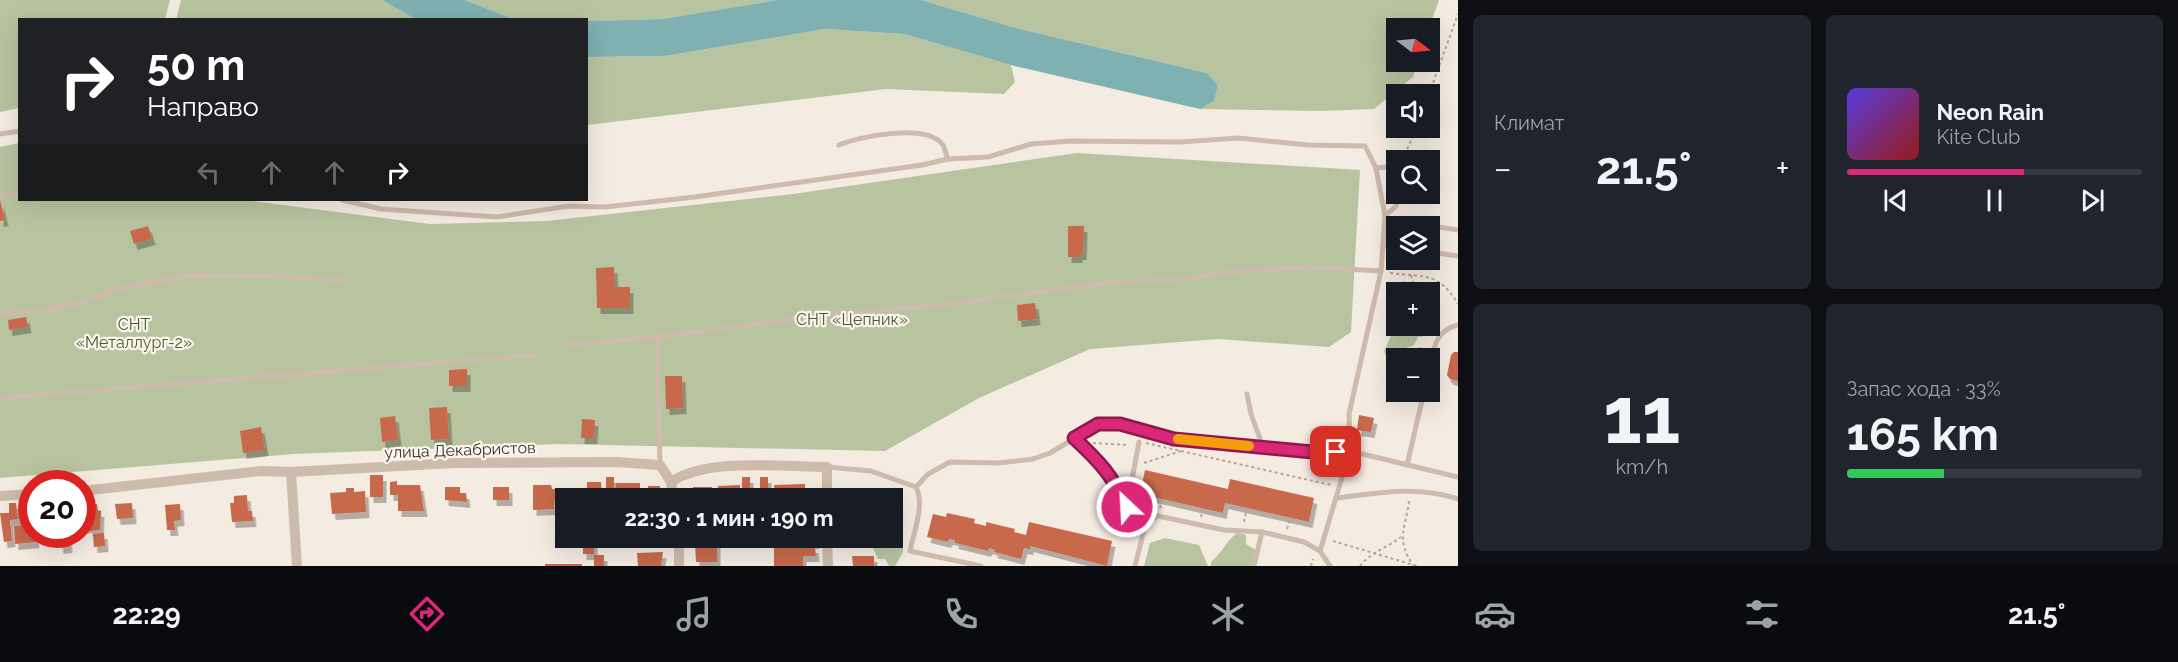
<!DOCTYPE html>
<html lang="ru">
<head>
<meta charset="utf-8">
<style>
	:root { --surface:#171b24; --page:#20242c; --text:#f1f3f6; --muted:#9ea1a6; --line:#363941; --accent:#db2777 }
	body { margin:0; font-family:Raleway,sans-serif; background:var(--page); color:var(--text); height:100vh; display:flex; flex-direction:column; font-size:22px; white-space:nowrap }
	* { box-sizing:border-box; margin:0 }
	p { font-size:20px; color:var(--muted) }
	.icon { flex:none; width:33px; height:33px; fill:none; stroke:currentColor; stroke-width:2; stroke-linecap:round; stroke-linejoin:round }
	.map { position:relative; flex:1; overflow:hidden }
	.side { display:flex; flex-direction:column; gap:15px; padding:15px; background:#0d0f14; width:720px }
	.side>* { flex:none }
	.banner { position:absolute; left:18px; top:18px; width:570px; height:183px; border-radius:0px; box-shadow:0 6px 24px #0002; background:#202124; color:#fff; overflow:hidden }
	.needle { width:39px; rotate:106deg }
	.controls { position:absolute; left:1386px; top:18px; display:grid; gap:12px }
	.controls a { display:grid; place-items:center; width:54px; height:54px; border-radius:0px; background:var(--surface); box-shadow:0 6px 24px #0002; font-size:30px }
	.speed { position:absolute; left:18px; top:470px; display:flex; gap:12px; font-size:30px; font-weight:700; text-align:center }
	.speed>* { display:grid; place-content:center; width:78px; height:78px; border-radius:50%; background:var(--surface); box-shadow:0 6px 24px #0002; line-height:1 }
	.speed .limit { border:9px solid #d22; background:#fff; color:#111 }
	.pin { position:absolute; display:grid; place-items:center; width:51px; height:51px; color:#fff; margin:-26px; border-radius:12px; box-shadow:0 3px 9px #0006 }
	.me { position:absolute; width:66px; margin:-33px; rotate:335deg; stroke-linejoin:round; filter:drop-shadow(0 0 4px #0008) }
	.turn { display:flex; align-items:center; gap:21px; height:126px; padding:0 30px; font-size:27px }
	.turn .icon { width:78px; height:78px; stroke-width:2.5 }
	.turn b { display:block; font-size:42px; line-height:51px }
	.lanes { display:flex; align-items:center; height:57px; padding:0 30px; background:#0003; justify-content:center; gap:30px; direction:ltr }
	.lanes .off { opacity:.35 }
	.big { font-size:45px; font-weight:700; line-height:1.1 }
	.side .card { flex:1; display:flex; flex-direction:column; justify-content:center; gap:9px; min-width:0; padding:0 21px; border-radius:9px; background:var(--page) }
	.side .dial { align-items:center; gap:0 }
	.dial b { font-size:78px; line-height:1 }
	.song { display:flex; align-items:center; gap:18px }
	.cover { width:72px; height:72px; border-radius:9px; background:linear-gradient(135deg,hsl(250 70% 55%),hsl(0 70% 35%)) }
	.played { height:6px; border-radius:3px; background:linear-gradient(90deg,var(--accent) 60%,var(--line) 60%) }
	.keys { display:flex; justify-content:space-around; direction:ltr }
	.heat { display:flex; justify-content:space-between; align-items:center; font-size:33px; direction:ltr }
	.charge { height:9px; border-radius:4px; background:linear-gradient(90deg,#34c759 33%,var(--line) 0) }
	.side .tiles { flex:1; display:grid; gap:15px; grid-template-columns:repeat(2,1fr) }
	.trip { position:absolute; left:555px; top:488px; width:348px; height:60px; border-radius:0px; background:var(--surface); box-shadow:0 6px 24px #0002; font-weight:700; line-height:60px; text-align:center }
	.tabs { display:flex; height:96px; justify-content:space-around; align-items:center; background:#090b0e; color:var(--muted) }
	.tabs .icon { width:42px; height:42px }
	.tabs .on { color:var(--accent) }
	.tabs b { font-size:27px; color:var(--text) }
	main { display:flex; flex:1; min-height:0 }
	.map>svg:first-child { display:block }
	.green { fill:#b8c4a0 }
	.water { fill:#7fb0b2 }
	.building { fill:#c8694b; filter:url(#shadow) }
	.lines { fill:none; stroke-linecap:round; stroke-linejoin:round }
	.path { stroke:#b9a596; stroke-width:2; stroke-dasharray:3 3; stroke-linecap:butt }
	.lane { stroke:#cdbbac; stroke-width:5 }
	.street { stroke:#cdbbac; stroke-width:10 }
	.route-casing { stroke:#8e194d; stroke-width:15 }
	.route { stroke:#db2777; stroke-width:10 }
	.slow { stroke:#f59e0b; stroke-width:10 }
	.labels { text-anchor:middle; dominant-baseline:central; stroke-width:4.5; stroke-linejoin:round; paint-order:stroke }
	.park-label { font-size:16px; fill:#4a5a2e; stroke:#fbf5ee }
	.street-label { font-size:16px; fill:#3b302b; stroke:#fbf5ee }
</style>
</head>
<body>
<main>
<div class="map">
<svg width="1458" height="566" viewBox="0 0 1458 566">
	<defs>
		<filter id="shadow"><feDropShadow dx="3.5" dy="6" stdDeviation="0" flood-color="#0004"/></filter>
	</defs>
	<rect width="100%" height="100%" fill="#f4ebe1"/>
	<g class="green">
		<path d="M0,0h170l-5,19 -145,1 -1,88 -19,4z"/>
		<path d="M181,0h201l33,19 -239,1z"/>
		<path d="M465,0h313l-116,19 -75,2 -74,-2z"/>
		<path d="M921,0h518l-10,28h-33v34h22l-5,15 -39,32 -53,2 -121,-2 14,-8 4,-16 -11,-12 -187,-44z"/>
		<path d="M825,29l79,5 107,31 4,17 -11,12 -118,-5 -299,36 -1,-68 79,-1z"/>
		<path d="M19,143l1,57h225l185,24 116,-3 247,-27 284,-41 283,17 -9,162 -22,15 -111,-8 -128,10 -111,49 -94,53 -327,-7 -265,10 -293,24v-331z"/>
		<path d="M1404,281l7,3 3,8h-18v34h22l7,2 1,8 -8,1 -4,8 -19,7 1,3 24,-8 3,2 -1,5 -6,4h-20l-1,9 -5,-1 -6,-15 10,-22c-6,-13 -2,-27 -5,-41z"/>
		<path d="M886,490l8,2v36l4,16 5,2v6l-8,14h-6l-4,-7h-7l-10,-22h24v-39h-10v-5z"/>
		<path d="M1237,533l9,2v9l10,6 -4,16h-41v-4c11,-9 15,-21 26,-29z"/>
		<path d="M1165,538l34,7 9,21h-64l6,-23z"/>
	</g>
	<g class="water">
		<path d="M382,0h83l48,19h-98z"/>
		<path d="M778,0h143l99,29 187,44 11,12 -4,16 -14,8 -189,-44 -107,-31 -79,-5 -160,27 -78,1v-36l75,-2z"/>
	</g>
	<g class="building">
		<path d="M0,200l5,20 -5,1z"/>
		<path d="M148,226l4,13 -18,5 -4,-13z"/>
		<path d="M1068,226h16l-1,28h-4v3h-11z"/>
		<path d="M614,267l1,20h15v21h-33l-1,-40z"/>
		<path d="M1035,303l2,16 -19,2 -1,-16z"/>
		<path d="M26,317l2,10 -19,3 -1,-10z"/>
		<path d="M1454,352h4v29l-8,-2 -3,-4 4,-20z"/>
		<path d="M467,369v17h-18v-16z"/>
		<path d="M665,376h17l1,32 -17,1z"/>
		<path d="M447,407l2,32 -18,1 -2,-32z"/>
		<path d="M1359,415l15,3 -3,14 -14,-2z"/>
		<path d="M395,416l3,24 -16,2 -2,-24z"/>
		<path d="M582,419l13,1 -1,18h-13z"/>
		<path d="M261,427l4,23 -22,3 -3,-22z"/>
		<path d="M1145,470l83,19 2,-10 84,19 -5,24 -84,-19 -2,10 -83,-19z"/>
		<rect x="370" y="475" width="13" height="22"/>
		<rect x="606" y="477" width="8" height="13"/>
		<rect x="742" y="477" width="8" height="12"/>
		<rect x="760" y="477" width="8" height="16"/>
		<path d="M397,481v4h23l4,26h-26v-16h-8v-13z"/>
		<path d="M587,482h14l1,16h-20v-9h5z"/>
		<rect x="616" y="483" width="24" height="13"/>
		<path d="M805,484v14h-35v-4h5l-1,-9z"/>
		<path d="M533,485h18l1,4h8v12h-6v8l-21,1z"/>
		<path d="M740,485v13h-22v-12z"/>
		<rect x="648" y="486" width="12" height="12"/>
		<path d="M445,487h15v6h6l1,9 -22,-2z"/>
		<rect x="493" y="487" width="16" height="13"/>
		<path d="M693,487h19v11h-20z"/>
		<path d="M346,488h8v4l11,-1 1,21 -34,2 -2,-21 16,-1z"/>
		<path d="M247,495l1,16h4l1,10 -21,1 -2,-19h4v-7z"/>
		<path d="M9,503h7l2,16 -8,1 2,21 -8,1 -4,-29h9z"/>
		<path d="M132,503l1,15 -16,1 -2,-15z"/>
		<path d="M97,504l1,7h3l-1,19 -11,1v-4l-7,1v-23z"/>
		<path d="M180,504l1,16 -7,1 1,9h-8l-2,-25z"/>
		<path d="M32,511v23l8,2h-5l1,6 -21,2 -1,-18 8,-1 -1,-13z"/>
		<path d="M947,513l28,6 -1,4 12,3v-4l29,7 -1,3 12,3 3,-13 83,19 -5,25 -77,-20v3l-6,-1 -3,11 -27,-7 1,-2 -6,-2 -1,3 -33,-8v-3l-6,-1 -1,3 -21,-5 6,-23 13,3z"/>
		<path d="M104,533l1,13 -11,1 -1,-13z"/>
		<path d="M68,537l1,10 -9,1 -1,-10z"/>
		<path d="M801,537h15v6l-15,1z"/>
		<rect x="583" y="542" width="11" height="12"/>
		<path d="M717,542v20h-21l-1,-19z"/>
		<path d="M800,542l1,5h14l1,9h-13v10h-29v-23z"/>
		<path d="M663,552l-2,14h-23l-1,-13z"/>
		<rect x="594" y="555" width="10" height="11"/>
		<path d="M852,556h22v10h-21z"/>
		<rect x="545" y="564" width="37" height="2"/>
	</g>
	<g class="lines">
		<g class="path">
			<path d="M1429,94l29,-80"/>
			<path d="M1402,160l15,-32"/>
			<path d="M1390,273c34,4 49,-1 68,31"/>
			<path d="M1411,275l5,17"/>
			<path d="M1426,326l4,11"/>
			<path d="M1093,443l36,2"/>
			<path d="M1146,443l185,42"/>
			<path d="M1144,463l37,-12"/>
			<path d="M1409,501c-3,27 -14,38 4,64"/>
			<path d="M1160,508l3,-9"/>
			<path d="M1201,517l2,-9"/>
			<path d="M1244,522l3,-14"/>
			<path d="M1287,529l3,-11"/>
			<path d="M1333,541l84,25"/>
			<path d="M1311,566l2,-7"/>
			<path d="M1360,566c10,-13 28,-19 41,-29"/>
			<path d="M1457,566h1"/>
		</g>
		<g class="lane">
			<path d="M0,134l20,-3"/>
			<path d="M839,145c21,-9 88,-22 104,0 2,4 3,10 5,14"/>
			<path d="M1376,168l20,-2"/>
			<path d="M0,197l20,-5"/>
			<path d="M342,200l39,9 116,8 72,-11 36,1 90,-10 227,-32 26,-6 40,-2 43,-13 40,-3 109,1 58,-4 70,7 57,1 11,22 9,48 -4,55 -32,143 1,37 -27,2 -149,-14 -38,-12 -38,-3 -48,29 -17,6 -35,4 -48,-1 -22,12 -12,13"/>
			<path d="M1385,216l11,-10 3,-12"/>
			<path d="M1414,226v-3l44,7"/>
			<path d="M1383,245l13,2"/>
			<path d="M1430,252l28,4"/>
			<path d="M0,314l48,-4 34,-8 35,-13 70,-13 117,1 41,4"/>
			<path d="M567,345l90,-8"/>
			<path d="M1430,368c4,-21 5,-37 28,-43"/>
			<path d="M1247,394l4,20 12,33"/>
			<path d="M0,398l536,-43"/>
			<path d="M1074,438c25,23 39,38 53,69"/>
			<path d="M1139,442l-12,65 1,8 18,7"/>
			<path d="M660,464l-3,-127 184,-24 93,-7 173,-23 77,-4 46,-7 79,-5 72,4"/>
			<path d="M1407,465l17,-73"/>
			<path d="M827,467l44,4 45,16c9,18 -2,44 -6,64l71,15"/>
			<path d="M1336,498c42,-5 82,-13 122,1"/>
			<path d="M1320,551l30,-100 108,26"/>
			<path d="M1135,566l11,-44 12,-6 66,14 38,2 42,10 16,9 10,15"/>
			<path d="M1254,566l8,-34"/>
		</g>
		<g class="street">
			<path d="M291,472l6,94"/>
			<path d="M671,482l2,16"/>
			<path d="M82,491l179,-20 30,1 163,-9 162,-1 44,3 11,17c36,-25 112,-15 156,-15v31"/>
			<path d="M0,496l32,-2"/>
			<path d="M679,537v29"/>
			<path d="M827,537l1,29"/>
		</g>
	</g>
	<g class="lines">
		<g class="route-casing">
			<path id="route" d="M1127,507c-14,-31 -28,-46 -53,-69l24,-14h22l54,15 149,14 13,-1"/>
		</g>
		<use href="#route" class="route"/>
		<path class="slow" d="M1178,439l71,7"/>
	</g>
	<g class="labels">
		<g class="park-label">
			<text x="852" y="319">СНТ «Цепник»</text>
			<text x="134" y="324">СНТ<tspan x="134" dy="18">«Металлург-2»</tspan></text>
		</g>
		<g class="street-label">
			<text transform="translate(460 450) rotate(-2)">улица Декабристов</text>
		</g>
	</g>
</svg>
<div class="controls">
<a><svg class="needle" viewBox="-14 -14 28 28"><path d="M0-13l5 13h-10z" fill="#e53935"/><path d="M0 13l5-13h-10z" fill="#9ea1a6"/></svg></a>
<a><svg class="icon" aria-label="sound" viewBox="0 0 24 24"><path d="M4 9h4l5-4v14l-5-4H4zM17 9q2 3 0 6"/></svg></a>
<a><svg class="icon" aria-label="search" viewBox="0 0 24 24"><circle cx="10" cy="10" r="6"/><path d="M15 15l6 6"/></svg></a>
<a><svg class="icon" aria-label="layers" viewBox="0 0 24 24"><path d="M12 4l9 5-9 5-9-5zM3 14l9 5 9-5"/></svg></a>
<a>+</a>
<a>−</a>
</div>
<div class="speed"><div class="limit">20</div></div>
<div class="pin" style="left:1336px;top:452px;background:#d93025"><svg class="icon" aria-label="arrive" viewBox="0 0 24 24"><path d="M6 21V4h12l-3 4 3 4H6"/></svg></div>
<svg class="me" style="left:1127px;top:507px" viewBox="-20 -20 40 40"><circle r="17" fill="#db2777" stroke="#fff" stroke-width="3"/><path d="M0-11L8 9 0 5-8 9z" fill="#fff"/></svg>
<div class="trip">22:30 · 1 мин · 190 m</div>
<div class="banner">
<div class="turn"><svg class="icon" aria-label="right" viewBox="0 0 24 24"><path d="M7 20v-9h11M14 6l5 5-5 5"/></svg><div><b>50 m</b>Направо</div></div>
<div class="lanes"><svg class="icon off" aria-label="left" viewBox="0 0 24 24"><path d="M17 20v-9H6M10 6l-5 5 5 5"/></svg><svg class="icon off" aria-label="ahead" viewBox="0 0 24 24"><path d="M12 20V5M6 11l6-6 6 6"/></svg><svg class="icon off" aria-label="ahead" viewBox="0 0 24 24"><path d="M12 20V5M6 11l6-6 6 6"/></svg><svg class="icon" aria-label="right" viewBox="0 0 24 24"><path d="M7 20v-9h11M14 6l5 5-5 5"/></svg></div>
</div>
</div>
<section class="side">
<div class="tiles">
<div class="card"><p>Климат</p>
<div class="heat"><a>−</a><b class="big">21.5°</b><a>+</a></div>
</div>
<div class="card">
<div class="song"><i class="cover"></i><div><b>Neon Rain</b><p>Kite Club</p></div></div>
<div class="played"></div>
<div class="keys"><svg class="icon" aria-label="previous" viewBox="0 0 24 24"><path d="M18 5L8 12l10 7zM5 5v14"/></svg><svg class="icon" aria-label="pause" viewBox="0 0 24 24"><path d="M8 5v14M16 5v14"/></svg><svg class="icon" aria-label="next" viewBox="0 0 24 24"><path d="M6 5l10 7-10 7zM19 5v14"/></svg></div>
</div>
<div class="card dial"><b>11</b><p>km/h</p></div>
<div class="card"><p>Запас хода · 33%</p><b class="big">165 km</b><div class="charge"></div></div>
</div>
</section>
</main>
<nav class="tabs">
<b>22:29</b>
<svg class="icon on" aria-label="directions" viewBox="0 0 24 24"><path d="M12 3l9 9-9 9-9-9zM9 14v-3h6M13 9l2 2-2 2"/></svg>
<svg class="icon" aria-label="music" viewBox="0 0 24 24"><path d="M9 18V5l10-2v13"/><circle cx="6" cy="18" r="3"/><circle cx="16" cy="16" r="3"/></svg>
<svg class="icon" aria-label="phone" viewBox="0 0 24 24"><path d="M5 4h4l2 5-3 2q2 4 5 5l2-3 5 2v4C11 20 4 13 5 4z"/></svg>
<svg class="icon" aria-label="climate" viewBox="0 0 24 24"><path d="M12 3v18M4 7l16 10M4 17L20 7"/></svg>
<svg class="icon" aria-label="car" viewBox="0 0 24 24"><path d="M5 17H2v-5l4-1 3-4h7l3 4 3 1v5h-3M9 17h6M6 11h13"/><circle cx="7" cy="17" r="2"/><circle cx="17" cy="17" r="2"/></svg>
<svg class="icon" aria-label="filters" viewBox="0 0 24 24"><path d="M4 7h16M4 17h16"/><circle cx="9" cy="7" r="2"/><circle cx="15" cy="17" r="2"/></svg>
<b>21.5°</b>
</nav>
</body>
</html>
